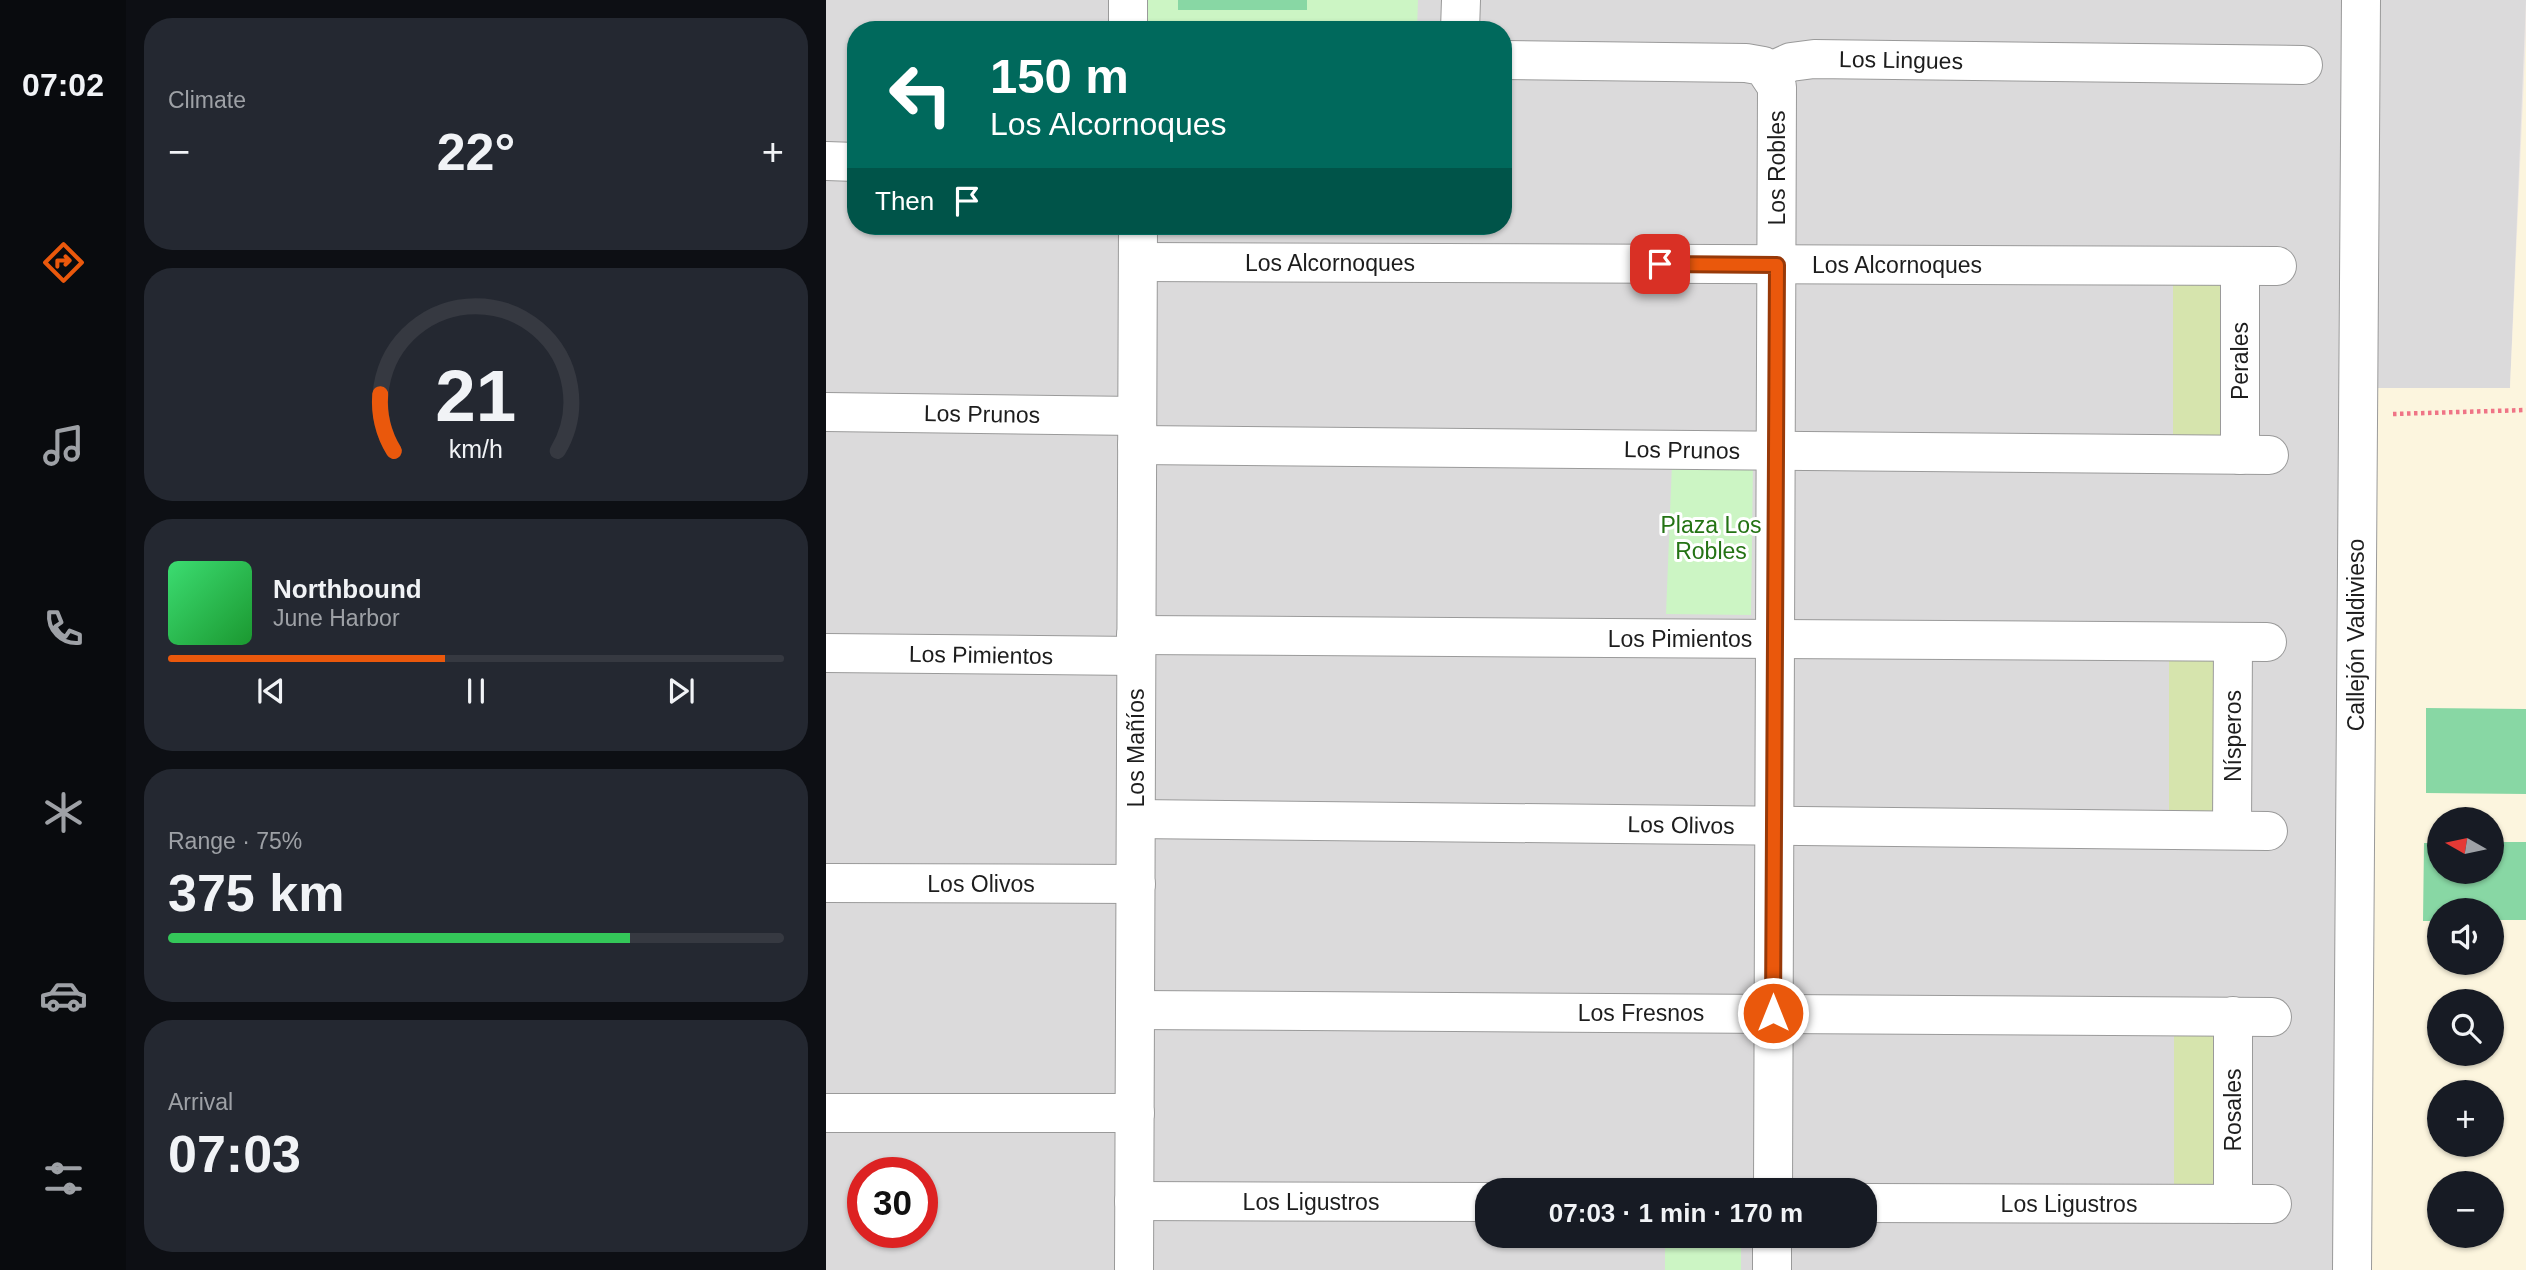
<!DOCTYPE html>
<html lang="en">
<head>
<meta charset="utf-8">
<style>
	:root { --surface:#171b24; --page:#242831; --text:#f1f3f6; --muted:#9ea1a6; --line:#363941; --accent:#ea580c }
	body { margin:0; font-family:Arial,sans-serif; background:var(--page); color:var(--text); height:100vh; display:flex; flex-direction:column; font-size:26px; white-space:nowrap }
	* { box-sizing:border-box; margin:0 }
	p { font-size:23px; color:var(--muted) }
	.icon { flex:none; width:38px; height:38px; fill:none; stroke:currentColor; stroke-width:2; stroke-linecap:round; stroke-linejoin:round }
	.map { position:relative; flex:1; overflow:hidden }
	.drawer { display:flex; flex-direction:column; gap:18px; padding:18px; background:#0d0f14; width:700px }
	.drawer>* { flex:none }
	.banner { position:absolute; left:21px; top:21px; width:665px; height:214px; border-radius:28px; box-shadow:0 2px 5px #0004; background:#00695c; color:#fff; overflow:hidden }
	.needle { width:46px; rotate:279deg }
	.fabs { position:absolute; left:1601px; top:807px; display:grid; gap:14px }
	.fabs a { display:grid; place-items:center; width:77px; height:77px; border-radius:50%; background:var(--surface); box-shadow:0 2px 5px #0004; font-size:35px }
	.speed { position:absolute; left:21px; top:1157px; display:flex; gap:14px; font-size:35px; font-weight:700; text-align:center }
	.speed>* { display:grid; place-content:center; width:91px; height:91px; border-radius:50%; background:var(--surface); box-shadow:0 2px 5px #0004; line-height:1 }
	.speed .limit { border:10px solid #d22; background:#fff; color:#111 }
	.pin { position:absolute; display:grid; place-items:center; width:60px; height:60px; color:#fff; margin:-30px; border-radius:14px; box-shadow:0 4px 10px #0006 }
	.me { position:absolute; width:77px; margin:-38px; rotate:0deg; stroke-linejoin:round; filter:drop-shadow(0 0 5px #0008) }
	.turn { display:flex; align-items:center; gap:24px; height:147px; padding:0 28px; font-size:32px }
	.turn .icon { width:91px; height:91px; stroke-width:2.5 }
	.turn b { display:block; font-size:49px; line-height:60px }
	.then { display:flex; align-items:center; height:66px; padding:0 28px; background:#0003; gap:14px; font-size:26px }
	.big { font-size:52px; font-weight:700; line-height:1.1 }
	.drawer .card { flex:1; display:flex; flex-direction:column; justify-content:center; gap:10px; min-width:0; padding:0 24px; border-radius:28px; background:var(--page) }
	.drawer .dial { align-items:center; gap:0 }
	.dial svg { height:182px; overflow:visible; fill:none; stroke:var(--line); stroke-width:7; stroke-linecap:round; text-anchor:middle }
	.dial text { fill:var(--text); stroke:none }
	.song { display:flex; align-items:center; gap:21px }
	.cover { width:84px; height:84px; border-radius:10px; background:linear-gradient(135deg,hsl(140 70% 55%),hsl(130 70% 35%)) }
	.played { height:7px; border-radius:4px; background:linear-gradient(90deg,var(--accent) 45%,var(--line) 45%) }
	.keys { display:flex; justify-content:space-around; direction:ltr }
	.heat { display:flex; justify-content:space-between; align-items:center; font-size:38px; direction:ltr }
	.charge { height:10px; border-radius:5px; background:linear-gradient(90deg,#34c759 75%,var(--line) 0) }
	.trip { position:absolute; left:649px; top:1178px; width:402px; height:70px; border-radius:28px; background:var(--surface); box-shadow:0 2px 5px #0004; font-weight:700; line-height:70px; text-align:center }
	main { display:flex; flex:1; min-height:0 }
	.menu { display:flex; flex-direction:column; width:126px; justify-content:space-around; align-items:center; background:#090b0e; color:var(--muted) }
	.menu .icon { width:49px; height:49px }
	.menu .active { color:var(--accent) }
	.menu b { font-size:32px; color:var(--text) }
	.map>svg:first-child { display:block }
	.residential { fill:#dbdadb; fill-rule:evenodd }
	.education { fill:#fcf5de; fill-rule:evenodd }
	.grass { fill:#d6e4ad }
	.park { fill:#ccf5c4 }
	.pitch { fill:#88d7a4 }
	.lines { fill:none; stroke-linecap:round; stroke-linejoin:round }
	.minor-casing { stroke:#9a9a9a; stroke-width:40 }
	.path { stroke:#ef7486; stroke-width:4.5; stroke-dasharray:3.5 3.5; stroke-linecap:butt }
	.minor { stroke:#fff; stroke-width:38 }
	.route-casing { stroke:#983908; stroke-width:18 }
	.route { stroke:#ea580c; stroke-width:12 }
	.labels { text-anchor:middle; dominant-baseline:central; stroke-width:6; stroke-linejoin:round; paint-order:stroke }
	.street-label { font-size:23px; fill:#1d1d1d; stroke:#fff }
	.park-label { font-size:23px; fill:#247314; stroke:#fff }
</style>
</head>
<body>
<main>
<nav class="menu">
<b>07:02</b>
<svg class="icon active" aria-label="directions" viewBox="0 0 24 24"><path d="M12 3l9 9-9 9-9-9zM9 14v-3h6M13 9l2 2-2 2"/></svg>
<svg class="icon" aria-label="music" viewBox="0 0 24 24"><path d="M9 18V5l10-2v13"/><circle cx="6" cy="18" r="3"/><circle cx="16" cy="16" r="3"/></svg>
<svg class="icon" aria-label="phone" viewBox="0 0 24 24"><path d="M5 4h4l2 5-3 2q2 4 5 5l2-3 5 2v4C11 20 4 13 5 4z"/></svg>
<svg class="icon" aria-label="climate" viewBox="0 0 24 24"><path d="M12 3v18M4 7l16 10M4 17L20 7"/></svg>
<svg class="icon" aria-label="car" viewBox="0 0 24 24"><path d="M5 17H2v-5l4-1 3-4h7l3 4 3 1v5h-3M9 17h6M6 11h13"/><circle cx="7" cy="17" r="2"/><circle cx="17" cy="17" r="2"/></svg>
<svg class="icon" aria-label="filters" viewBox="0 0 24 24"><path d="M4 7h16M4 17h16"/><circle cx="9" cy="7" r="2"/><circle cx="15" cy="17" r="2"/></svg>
</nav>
<section class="drawer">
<div class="card"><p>Climate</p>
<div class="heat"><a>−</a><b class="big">22°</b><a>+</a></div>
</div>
<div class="card dial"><svg viewBox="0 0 100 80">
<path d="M14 69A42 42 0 1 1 86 69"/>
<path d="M14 69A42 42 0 0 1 8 44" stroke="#ea580c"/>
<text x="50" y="56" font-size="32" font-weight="700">21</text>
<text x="50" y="72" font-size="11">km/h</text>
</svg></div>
<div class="card">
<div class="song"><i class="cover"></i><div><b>Northbound</b><p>June Harbor</p></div></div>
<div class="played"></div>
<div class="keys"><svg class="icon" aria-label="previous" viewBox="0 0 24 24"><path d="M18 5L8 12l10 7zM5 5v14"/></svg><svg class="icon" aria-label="pause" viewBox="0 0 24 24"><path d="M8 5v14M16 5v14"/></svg><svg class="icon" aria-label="next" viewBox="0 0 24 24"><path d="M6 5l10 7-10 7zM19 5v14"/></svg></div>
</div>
<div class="card"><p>Range · 75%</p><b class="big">375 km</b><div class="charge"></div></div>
<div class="card"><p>Arrival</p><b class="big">07:03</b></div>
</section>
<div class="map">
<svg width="1700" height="1270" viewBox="0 0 1700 1270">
	<rect width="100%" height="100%" fill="#eee8e4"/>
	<path class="residential" d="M0,0h1700l-16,388h-137l-7,882h-1540zM30,30h647v196h-647zM37,1172h59v60h-59zM662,1190h378v46h-378z"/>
	<path class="education" d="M1700,33v1237h-160l6,-882h138zM1614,819h52v53h-52zM1614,910h52v52h-52zM1614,1001h52v53h-52zM1614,1092h52v52h-52zM1614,1183h52v53h-52z"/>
	<g class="grass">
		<path d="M1347,279h51l-1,161h-50z"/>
		<rect x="1343" y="657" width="51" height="162"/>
		<path d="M1348,1034h52l-1,161h-51z"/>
	</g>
	<g class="park">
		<path d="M320,0h272l-1,30h-272z"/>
		<path d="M927,461l-2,154 -85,-1 6,-151z"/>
		<rect x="839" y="1236" width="76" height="34"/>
	</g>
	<g class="pitch">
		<rect x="352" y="0" width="129" height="10"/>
		<path d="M1600,708l100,1v85l-100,-1z"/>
		<path d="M1666,842h34v78h-34v-10h-52l-1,11h-16l1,-78h15l1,29h52z"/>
	</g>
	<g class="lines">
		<g class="minor-casing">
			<g id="minor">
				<path d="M302,0v30"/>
				<path d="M634,30l1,-30"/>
				<path d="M677,60l243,3 17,3 14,21 -4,1103"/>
				<path d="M943,72l22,-10 23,-3 489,6"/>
				<path d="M0,161l30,1"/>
				<path d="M312,262l1139,4"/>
				<path d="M0,412l311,4"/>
				<path d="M311,445l1132,10"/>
				<path d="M1414,455v-189"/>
				<path d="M310,635l1131,7"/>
				<path d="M0,653l310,3"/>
				<path d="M310,819l1132,12"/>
				<path d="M1406,830l1,-188"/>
				<path d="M0,883l310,1"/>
				<path d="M309,1010l1137,7"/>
				<path d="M0,1113h309"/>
				<path d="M308,1201l354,1"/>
				<path d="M1040,1203l406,1"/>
				<path d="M1407,1204v-188"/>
				<path d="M308,1270l4,-1044"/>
				<path d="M946,1270v-34"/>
				<path d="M1526,1270l9,-1270"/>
			</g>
		</g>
		<path class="path" d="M1567,414l133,-4"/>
		<use href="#minor" class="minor"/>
	</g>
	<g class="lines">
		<g class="route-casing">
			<path id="route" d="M834,264l117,1 -4,748"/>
		</g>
		<use href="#route" class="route"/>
	</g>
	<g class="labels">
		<g class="street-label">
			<text transform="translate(1075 60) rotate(1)">Los Lingues</text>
			<text transform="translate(951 168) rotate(-90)">Los Robles</text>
			<text x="504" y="263">Los Alcornoques</text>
			<text x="1071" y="265">Los Alcornoques</text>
			<text transform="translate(1414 361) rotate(-90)">Perales</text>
			<text transform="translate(156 414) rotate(1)">Los Prunos</text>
			<text transform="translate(856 450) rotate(1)">Los Prunos</text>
			<text transform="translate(1530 635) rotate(-90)">Callejón Valdivieso</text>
			<text x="854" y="639">Los Pimientos</text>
			<text transform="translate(155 655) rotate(1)">Los Pimientos</text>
			<text transform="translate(1407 736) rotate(-90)">Nísperos</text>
			<text transform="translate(310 748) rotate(-90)">Los Mañíos</text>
			<text transform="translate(855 825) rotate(1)">Los Olivos</text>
			<text x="155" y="884">Los Olivos</text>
			<text x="815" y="1013">Los Fresnos</text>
			<text transform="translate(1407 1110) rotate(-90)">Rosales</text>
			<text x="485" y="1202">Los Ligustros</text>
			<text x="1243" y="1204">Los Ligustros</text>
		</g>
		<g class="park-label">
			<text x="885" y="525">Plaza Los<tspan x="885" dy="26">Robles</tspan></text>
		</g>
	</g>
</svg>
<div class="fabs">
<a><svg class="needle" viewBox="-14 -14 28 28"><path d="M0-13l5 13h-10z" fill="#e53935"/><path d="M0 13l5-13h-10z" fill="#9ea1a6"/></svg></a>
<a><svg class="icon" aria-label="sound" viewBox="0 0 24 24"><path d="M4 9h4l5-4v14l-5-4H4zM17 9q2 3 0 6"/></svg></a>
<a><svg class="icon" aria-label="search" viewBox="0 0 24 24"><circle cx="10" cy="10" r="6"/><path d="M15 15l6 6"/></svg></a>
<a>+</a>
<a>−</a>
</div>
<div class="speed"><div class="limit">30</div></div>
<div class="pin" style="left:834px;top:264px;background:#d93025"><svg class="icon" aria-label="arrive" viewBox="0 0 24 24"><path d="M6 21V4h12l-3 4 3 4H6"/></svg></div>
<svg class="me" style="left:947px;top:1013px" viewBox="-20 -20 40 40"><circle r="17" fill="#ea580c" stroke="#fff" stroke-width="3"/><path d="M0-11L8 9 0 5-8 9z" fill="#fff"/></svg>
<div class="trip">07:03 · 1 min · 170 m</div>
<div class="banner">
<div class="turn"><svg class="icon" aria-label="left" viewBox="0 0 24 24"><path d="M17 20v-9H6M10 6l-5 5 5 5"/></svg><div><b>150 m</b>Los Alcornoques</div></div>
<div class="then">Then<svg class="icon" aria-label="arrive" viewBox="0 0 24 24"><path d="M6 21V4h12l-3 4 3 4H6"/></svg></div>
</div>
</div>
</main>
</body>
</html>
